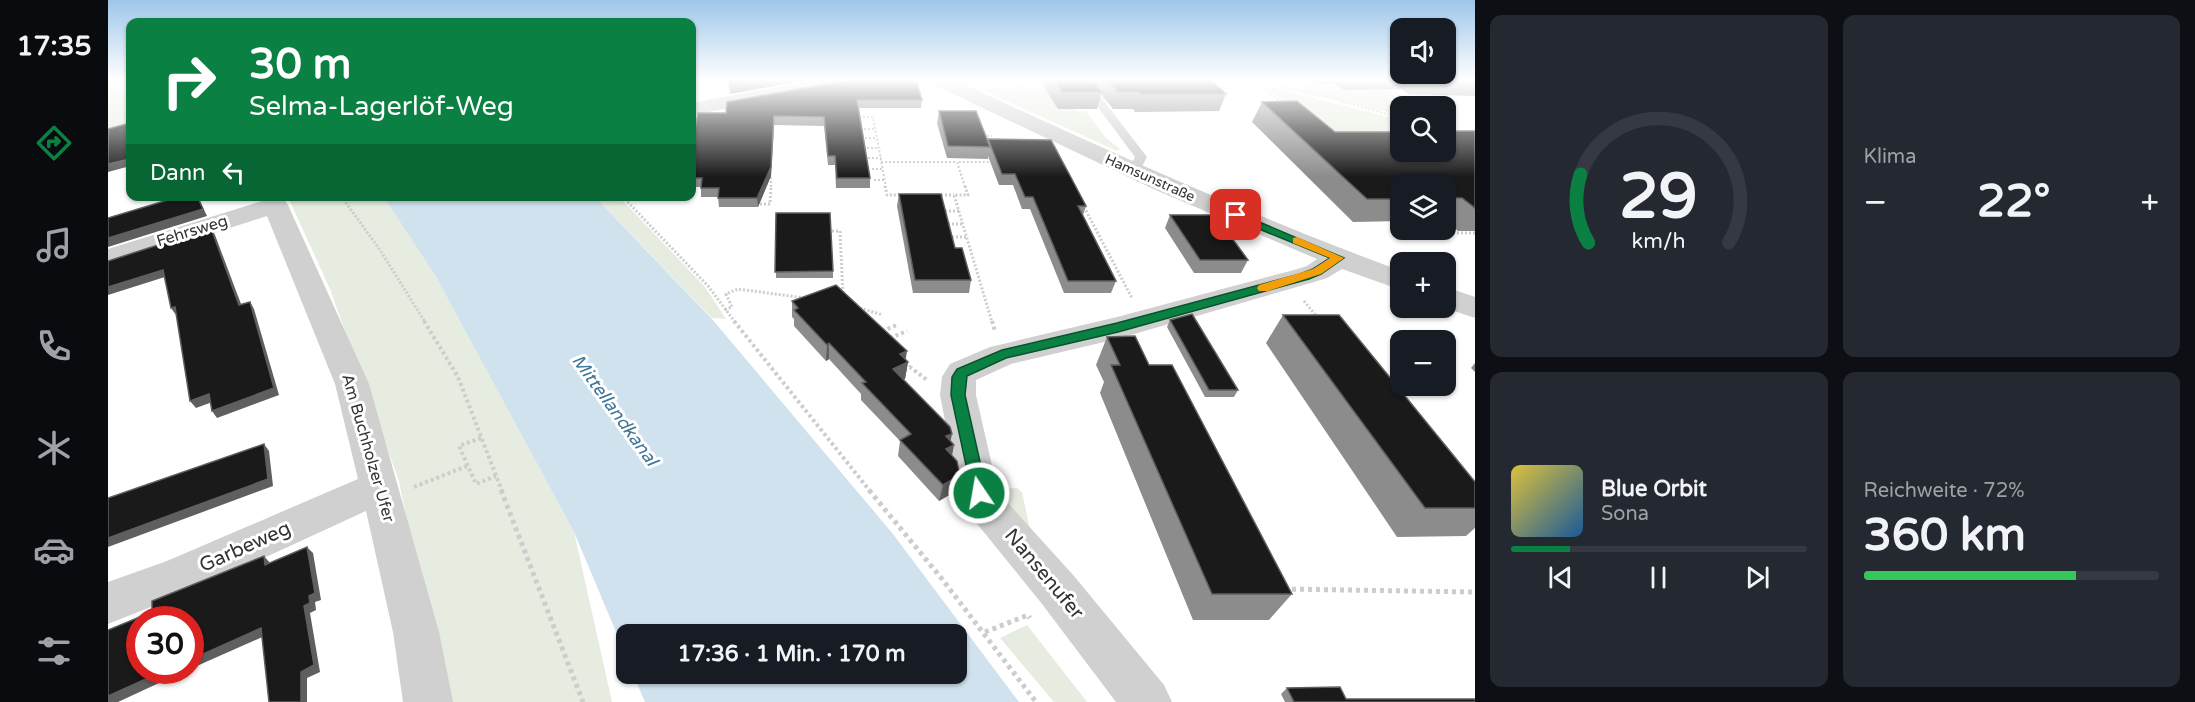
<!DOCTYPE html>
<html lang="de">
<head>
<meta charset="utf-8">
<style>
	:root { --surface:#171b24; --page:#242831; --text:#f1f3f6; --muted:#9ea1a6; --line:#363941; --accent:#0b8043 }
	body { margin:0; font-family:"Varela Round",sans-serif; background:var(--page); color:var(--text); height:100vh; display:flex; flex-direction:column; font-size:22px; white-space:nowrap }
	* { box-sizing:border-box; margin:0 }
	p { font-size:20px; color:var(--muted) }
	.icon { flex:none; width:33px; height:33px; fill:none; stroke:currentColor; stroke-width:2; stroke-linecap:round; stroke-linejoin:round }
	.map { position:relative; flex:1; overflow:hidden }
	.drawer { display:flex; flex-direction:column; gap:15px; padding:15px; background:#0d0f14; width:720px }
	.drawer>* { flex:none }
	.top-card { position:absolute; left:18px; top:18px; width:570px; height:183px; border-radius:12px; box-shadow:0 2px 4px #0004; background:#0b8043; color:#fff; overflow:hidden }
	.tools { position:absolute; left:1282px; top:18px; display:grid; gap:12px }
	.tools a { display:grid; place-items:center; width:66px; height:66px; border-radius:12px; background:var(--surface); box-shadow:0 2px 4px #0004; font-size:30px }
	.speed { position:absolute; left:18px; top:606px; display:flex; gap:12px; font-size:30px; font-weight:700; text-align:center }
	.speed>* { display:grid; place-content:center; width:78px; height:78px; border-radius:50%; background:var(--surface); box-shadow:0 2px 4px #0004; line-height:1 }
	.speed .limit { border:9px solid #d22; background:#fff; color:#111 }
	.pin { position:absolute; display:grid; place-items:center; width:51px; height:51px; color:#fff; margin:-26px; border-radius:12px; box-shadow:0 3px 9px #0006 }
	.me { position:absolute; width:66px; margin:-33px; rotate:348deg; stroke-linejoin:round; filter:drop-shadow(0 0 4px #0008) }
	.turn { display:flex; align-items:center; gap:21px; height:126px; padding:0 24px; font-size:27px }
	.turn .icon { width:78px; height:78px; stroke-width:2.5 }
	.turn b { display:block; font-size:42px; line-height:51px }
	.then { display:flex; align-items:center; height:57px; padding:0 24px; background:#0003; gap:12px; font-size:22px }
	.big { font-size:45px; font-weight:700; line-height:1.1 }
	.drawer .tile { flex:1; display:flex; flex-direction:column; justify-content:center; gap:9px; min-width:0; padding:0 21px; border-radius:12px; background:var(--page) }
	.drawer .dial { align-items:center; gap:0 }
	.dial svg { height:156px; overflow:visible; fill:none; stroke:var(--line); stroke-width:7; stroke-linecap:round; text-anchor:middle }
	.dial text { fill:var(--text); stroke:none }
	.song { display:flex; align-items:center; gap:18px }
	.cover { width:72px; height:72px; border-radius:9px; background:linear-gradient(135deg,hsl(50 70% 55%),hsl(210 70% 35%)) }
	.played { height:6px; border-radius:3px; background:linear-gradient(90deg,var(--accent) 20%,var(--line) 20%) }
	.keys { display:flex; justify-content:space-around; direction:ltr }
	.heat { display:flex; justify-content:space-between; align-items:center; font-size:33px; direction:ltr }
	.charge { height:9px; border-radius:4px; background:linear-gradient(90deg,#34c759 72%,var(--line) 0) }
	.drawer .tiles { flex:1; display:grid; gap:15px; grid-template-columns:repeat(2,1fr) }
	.trip { position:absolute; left:508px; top:624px; width:351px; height:60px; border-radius:12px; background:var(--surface); box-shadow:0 2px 4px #0004; font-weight:700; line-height:60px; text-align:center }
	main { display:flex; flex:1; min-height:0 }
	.tabs { display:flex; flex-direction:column; width:108px; justify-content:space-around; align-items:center; background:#090b0e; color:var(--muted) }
	.tabs .icon { width:42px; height:42px }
	.tabs .selected { color:var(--accent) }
	.tabs b { font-size:27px; color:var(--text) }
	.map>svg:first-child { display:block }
	.green { fill:#e6ecdf }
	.water { fill:#cfe2ee }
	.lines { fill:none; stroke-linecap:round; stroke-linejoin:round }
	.path-far3 { stroke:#cdcdcd; stroke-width:2; stroke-dasharray:2 2; stroke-linecap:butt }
	.path-far2 { stroke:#cdcdcd; stroke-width:3; stroke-dasharray:2 2; stroke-linecap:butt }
	.path-far1 { stroke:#cdcdcd; stroke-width:4; stroke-dasharray:3 3; stroke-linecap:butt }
	.path { stroke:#cdcdcd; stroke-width:5; stroke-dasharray:4 4; stroke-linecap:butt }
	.lane { fill:#d0d0d0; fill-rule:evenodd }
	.street { fill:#d0d0d0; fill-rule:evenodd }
	.wall { fill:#8c8c8c }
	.shaded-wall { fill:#5f5f5f }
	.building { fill:#1a1a1a; stroke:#5f5f5f; stroke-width:1.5 }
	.route { fill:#0b8043; stroke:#07532c; stroke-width:1.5 }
	.slow { fill:#f59e0b }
	.labels { text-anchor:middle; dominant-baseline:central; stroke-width:6; stroke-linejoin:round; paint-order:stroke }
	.far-street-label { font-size:14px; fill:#333; stroke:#fff }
	.street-label { font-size:16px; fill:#333; stroke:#fff }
	.water-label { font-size:18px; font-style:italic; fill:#3f7597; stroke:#fff }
	.near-street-label { font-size:20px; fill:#333; stroke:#fff }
</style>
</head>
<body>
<main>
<nav class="tabs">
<b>17:35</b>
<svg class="icon selected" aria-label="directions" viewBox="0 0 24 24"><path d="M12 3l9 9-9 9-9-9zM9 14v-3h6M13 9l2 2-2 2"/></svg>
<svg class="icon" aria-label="music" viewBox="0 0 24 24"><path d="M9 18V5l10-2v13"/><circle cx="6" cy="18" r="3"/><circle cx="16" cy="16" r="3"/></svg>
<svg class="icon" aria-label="phone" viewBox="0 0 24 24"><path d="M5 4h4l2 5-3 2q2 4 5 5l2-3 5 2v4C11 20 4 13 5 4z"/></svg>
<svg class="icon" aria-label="climate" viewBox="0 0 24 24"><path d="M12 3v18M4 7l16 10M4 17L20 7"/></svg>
<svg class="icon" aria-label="car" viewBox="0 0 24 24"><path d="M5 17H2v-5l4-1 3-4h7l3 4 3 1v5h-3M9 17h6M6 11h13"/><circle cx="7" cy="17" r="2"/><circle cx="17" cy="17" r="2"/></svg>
<svg class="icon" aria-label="filters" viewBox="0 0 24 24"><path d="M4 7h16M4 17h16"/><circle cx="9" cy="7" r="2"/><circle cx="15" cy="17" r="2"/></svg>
</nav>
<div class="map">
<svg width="1367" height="702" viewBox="0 0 1367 702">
	<rect width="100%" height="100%" fill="#fff"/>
	<g class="green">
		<path d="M0,79h22v45l-22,5z"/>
		<path d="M851,79h80l37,32h10l20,27 14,11 -3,2z"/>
		<path d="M1138,79h58c12,9 26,1 39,11l28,-11 38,27h-8v9z"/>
		<path d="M1166,88l127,32v32h74l-135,1 -71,-64z"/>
		<path d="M180,197h96l6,6 45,72 139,257 38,170h-169l-44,-221 -69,-192z"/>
		<path d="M487,197h23l8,7 79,83 21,32 -14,-1z"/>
		<path d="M909,488l5,4 10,47 -37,-50z"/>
		<path d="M919,625l60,77h-33l-54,-64z"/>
	</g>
	<path class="water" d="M276,197h211l117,122 181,215 126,168h-374l-12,-28h324v-40h-330v24l-53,-126 -139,-257z"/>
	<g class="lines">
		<g class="path-far3">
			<path d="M1132,79l94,20 67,19"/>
			<path d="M1109,88h48"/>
			<path d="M1157,88l16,15"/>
			<path d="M1280,88l26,18"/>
			<path d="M747,117h18l13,70"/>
			<path d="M752,129h15"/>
			<path d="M875,136h9"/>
			<path d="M753,138h16"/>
			<path d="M755,148h15"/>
			<path d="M756,158h17"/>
			<path d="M773,162h76"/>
			<path d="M764,169h10"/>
			<path d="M658,178h5v9"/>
			<path d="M766,180h10"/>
			<path d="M857,187l-8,-25h36"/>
		</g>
		<g class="path-far2">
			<path d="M777,186l2,9h15"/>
			<path d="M857,186l3,9h-14l38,127"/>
			<path d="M829,195h17"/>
			<path d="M212,196l2,3 8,-3"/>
			<path d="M233,196l39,54 45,72"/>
			<path d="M514,196l86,90 27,36"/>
			<path d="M652,204h10l1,-18"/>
			<path d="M976,207l48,91"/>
			<path d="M833,211h18"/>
			<path d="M836,224h19"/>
			<path d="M720,231h12l3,65"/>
			<path d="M1325,233h42"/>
			<path d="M840,237h19"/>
			<path d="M1196,301l14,17"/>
			<path d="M748,307l27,8"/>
			<path d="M617,310l7,-3 -6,-13 12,-5 67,9"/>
		</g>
		<g class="path-far1">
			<path d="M316,321l34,56 44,114"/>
			<path d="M626,321l136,170"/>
			<path d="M884,321l3,10"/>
			<path d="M774,331l15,-6"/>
			<path d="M782,338l17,-7"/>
			<path d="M796,370l6,-3 17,13"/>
			<path d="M373,438l-22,8 17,38 20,-8"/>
			<path d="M306,487l53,-21"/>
		</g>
		<g class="path">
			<path d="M393,490l82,212"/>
			<path d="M761,490l73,89 94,123"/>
			<path d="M1176,589l191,3"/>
			<path d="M877,632l43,-17 2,3"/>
		</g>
		<path class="lane" d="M969,79h10l60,78 -9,17h-8l-2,-3 7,-14z"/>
		<g class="street">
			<path d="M714,79h41l-3,4 -7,2 -161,30v-12z"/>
			<path d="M819,79h26c147,69 295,135 448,192v19l-59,-21 -15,9 -13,4 -197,57 -106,25 -35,16v15l22,97 76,84 90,109 8,17h-56l-74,-98 -72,-89 -11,-22 -19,-98 2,-18 8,-13 40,-17 127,-30 177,-47 13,-4 10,-7 -159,-68 -228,-108z"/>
			<path d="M167,197l9,2 4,6 81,179 70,248 14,70h-50l-10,-70 -27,-121 -170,78 -88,35v-42l59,-21 191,-82 -23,-95 -68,-168 -159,51v-18z"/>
			<path d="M1338,287l29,10v21l-30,-10z"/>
		</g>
	</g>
	<g class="wall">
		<path d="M808,79l6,21 -1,8h-62l11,70v10h-34l-1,-23h-7l-4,-39 -50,-1 -3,51 -13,31h-39l-1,-10h-17v-10h-9v-41l34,-33z"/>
		<path d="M931,79h171l16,15 -7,17 -84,1 -2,-3h-20l-12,-15 -4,15h-39z"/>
		<path d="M1205,79h162v17l-67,-2 -6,-5 -59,1 -8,-6h-15z"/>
		<path d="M1154,102l73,30 140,-1v100h-17l-12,-11v-36h-45v37l-48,1 -101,-100z"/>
		<path d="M831,111l49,30v-2l98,67 -3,9 33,66 -5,12h-47l-34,-84h-8l-9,-24h-14l-11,-29v3l-41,-1 -10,-35z"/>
		<path d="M791,194l56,54 16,32 -2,13h-56l-16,-87z"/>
		<path d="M668,213l57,58v7h-57z"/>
		<path d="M1062,215l78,45 -7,13h-47l-29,-45z"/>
		<path d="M684,301l113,59 3,2 -3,17 -2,1 49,54 -2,7 6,50 -17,10 -41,-45 2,-15 -39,-41v-6l-32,-35 -3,2 -32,-35v-7l-2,-2z"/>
		<path d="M1175,315l192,167v46l-9,8 -69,1 -131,-194z"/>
		<path d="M1062,320l68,70 -4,7h-29l-38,-70z"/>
		<path d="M999,337l42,28 143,229 -23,26h-76l-93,-227 4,-11 -8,-17z"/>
		<path d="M1367,363v9l-4,-4z"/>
		<path d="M1179,688l59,11 129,3h-190l-4,-8z"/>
	</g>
	<g class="shaded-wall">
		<path d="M658,79h46l-82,15 -1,-9z"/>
		<path d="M666,116l-3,60 -13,31 -1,-9z"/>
		<path d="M22,159v7l-22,6v-8z"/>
		<path d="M89,196l2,3 8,17 -99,31v-9z"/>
		<path d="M103,228l4,7 29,77 -5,-7z"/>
		<path d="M55,270l5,6 -60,19v-8z"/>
		<path d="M142,302l4,7 25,86 -62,23 -5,-7z"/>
		<path d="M67,307l1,8 -5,-7z"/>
		<path d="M721,343v16l-3,2 1,-16z"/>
		<path d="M799,351l-2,13 3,-2 -3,17 -14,6 2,-16 7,-15z"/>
		<path d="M101,394l6,7 -19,7 -6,-7z"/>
		<path d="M844,434l-3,14 5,-3 -3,16 -9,4 4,-29z"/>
		<path d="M156,444l5,7 4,35 -165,61v-9z"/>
		<path d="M852,475l-4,16 -17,10 4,-16z"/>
		<path d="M199,547l6,6 8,47 -6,2 1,8 -6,3 10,59 -13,6v24h-6v-30l3,-66 5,-10z"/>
		<path d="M156,556l6,7 -5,2z"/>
		<path d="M153,628l6,7 -77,34v-9z"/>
		<path d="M58,670h21l-69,32h-10v-6z"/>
	</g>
	<g class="building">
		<path d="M622,79h36l-37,6z"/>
		<path d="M747,79h61l6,21h-65l13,78h-33l-2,-22h-7l-4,-39 -50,-1 -3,51 -14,31h-39l1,-10h-18l1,-10h-10v-32l6,-33h28l1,-11z"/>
		<path d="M945,79h39l10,13h-40z"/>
		<path d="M999,79h103l16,15h-85l-2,-2h-21z"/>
		<path d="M1189,101l38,31h66v20h45v-21h29v77l-13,-10h-16v-14h-45v15h-34l-105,-97z"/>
		<path d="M831,111h37l14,36 -42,-1z"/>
		<path d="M22,123v36l-22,5v-35z"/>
		<path d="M880,139l63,1 35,66h-8l38,75h-48l-35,-84h-8l-10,-23h-13z"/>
		<path d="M791,194h42l14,54h7l9,32h-56z"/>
		<path d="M73,196h16l6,13 -95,29v-20z"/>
		<path d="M668,213h54l3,58 -58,1z"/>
		<path d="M1062,215h45l33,45h-48z"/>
		<path d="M103,228l28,77 11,-3 24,86 -62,23 -3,-17 -19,7 -15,-94 -4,1 -8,-38 -55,17v-26z"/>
		<path d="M728,285l71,66 -7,3 8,8 -15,7 57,58 2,7 -6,2 8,9 -8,4 11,12 3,14 -17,10 -43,-45 11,-6 -49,-51 4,-1 -37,-39 -2,2 -33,-35 4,-2 -6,-7z"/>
		<path d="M1084,314l46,76h-29l-39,-70z"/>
		<path d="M1175,315h56l136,167v26h-50z"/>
		<path d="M1027,336l14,29h23l120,229h-80l-101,-229h9l-13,-28z"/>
		<path d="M156,444l4,35 -160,59v-40z"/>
		<path d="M199,547l8,46 -6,3 1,7 -6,3 10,59 -13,7v30h-32l-8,-74 -71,32v-40h-50v50h26l-58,26v-66l44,-18v-11l112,-45 1,9z"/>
		<path d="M1232,687l6,12h129v3h-181l-7,-14z"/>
	</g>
	<linearGradient id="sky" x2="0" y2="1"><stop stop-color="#9ec6ea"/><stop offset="0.45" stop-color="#fff"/><stop offset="1" stop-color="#fff" stop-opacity="0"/></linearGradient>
	<rect width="1367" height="177" fill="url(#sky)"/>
	<path class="route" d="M1128,212l108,46 -23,16 -12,5 -191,53 -112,26 -39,18 -2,19 22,98 -2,5 -6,2 -6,-2 -22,-103 1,-18 5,-8 45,-19 115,-27 183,-49 13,-5 17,-11 -98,-40 -2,-3z"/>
	<path class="slow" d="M1189,237l47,21 -23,16 -53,17h-9l-2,-3 2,-3 54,-16 17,-11 -37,-15v-5z"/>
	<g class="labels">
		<g class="far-street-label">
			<text transform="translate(1042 178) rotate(24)">Hamsunstraße</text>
		</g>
		<g class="street-label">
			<text transform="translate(84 231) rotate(-17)">Fehrsweg</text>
			<text transform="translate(260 448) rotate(74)">Am Buchholzer Ufer</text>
		</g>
		<g class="water-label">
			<text transform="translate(507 410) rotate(54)">Mittellandkanal</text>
		</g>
		<g class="near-street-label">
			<text transform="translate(137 547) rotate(-24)">Garbeweg</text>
			<text transform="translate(936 574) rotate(50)">Nansenufer</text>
		</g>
	</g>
</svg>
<div class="tools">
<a><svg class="icon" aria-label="sound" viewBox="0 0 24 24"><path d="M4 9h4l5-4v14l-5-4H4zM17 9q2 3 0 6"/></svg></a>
<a><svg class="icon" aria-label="search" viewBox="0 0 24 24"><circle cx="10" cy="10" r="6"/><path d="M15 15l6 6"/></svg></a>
<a><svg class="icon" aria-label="layers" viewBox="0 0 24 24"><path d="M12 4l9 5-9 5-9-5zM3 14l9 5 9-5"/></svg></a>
<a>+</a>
<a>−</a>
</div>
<div class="speed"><div class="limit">30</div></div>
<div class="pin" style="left:1128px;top:215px;background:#d93025"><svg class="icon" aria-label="arrive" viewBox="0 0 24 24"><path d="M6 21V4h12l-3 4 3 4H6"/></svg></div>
<svg class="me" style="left:871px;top:493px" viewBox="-20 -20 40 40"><circle r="17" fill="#0b8043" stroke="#fff" stroke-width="3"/><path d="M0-11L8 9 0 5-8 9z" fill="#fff"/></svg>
<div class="trip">17:36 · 1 Min. · 170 m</div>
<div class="top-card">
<div class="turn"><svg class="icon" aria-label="right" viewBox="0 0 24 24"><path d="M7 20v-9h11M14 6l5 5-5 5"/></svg><div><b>30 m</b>Selma-Lagerlöf-Weg</div></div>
<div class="then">Dann<svg class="icon" aria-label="left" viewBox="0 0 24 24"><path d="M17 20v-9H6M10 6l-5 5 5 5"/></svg></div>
</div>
</div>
<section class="drawer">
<div class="tiles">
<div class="tile dial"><svg viewBox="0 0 100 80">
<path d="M14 69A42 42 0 1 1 86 69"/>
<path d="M14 69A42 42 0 0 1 10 34" stroke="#0b8043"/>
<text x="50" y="56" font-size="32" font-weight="700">29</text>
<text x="50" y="72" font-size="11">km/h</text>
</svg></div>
<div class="tile"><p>Klima</p>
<div class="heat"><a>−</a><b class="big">22°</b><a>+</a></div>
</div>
<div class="tile">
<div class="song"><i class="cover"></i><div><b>Blue Orbit</b><p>Sona</p></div></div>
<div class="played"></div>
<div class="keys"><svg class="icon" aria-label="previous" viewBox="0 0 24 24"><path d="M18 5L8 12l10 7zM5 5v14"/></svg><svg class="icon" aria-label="pause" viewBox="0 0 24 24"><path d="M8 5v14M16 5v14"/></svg><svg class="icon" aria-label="next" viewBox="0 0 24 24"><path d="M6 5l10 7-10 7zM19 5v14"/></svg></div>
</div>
<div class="tile"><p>Reichweite · 72%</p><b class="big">360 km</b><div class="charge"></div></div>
</div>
</section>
</main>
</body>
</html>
